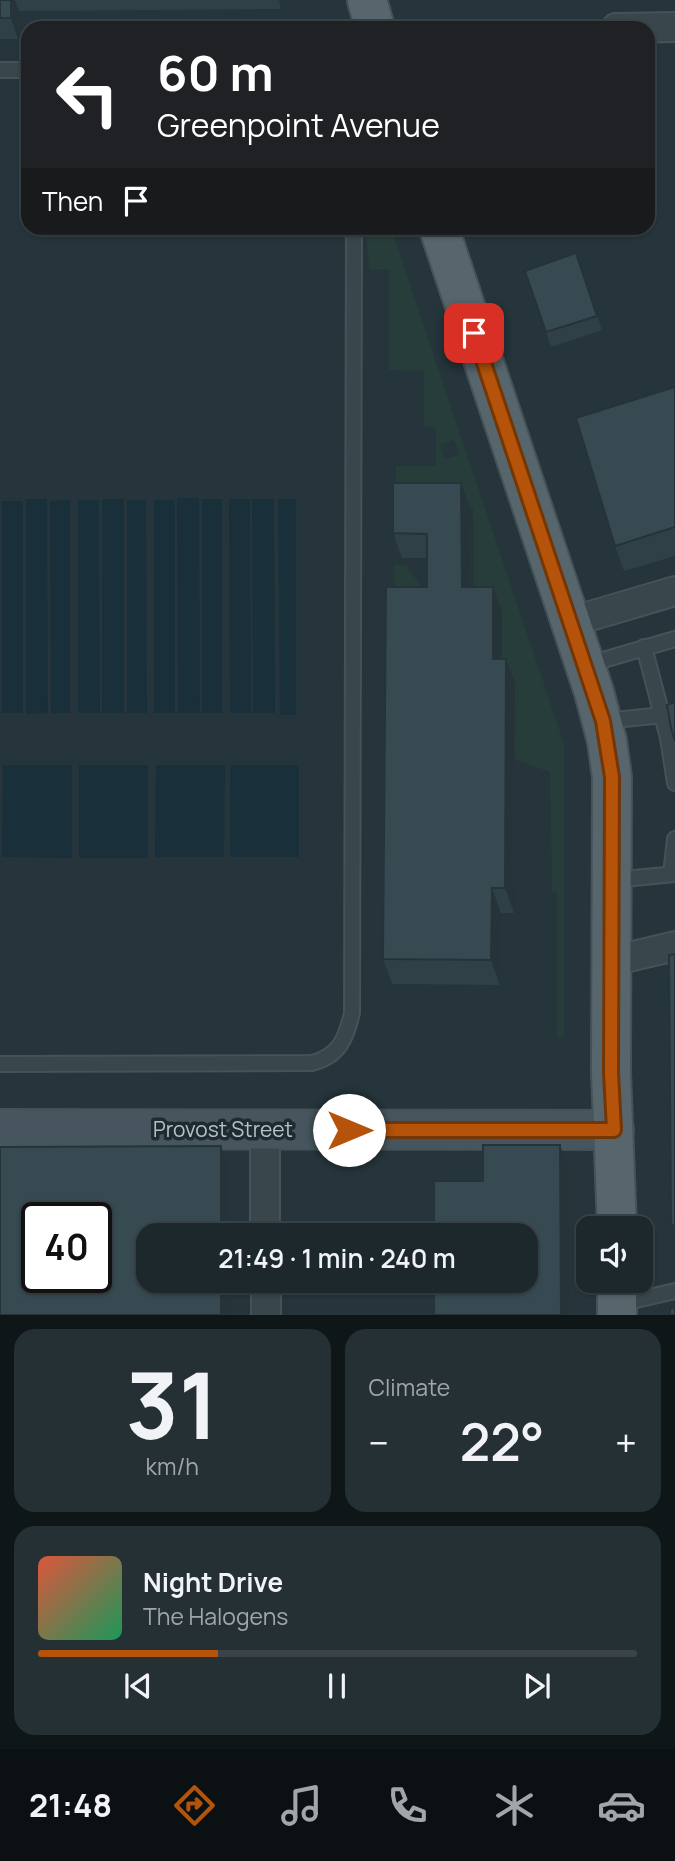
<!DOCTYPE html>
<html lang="en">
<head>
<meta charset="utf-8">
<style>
	:root { --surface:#1c282c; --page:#253034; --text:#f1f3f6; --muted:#a0a6a9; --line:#3a4448; --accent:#b45309 }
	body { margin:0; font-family:Manrope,sans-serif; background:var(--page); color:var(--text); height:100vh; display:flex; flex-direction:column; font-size:26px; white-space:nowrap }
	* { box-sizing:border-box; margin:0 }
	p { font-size:23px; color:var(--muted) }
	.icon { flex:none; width:38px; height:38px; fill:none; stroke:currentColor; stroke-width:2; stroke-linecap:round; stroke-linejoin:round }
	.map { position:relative; height:1315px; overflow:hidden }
	.side { display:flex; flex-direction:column; gap:14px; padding:14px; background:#0f1618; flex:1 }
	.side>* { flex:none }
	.banner { position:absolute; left:21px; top:21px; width:634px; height:214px; border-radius:21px; box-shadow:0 2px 5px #0004,0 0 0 2px var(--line); background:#202124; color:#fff; overflow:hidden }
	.buttons { position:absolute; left:576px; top:1216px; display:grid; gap:14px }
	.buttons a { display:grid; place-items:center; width:77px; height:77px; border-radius:14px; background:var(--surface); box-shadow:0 2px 5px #0004,0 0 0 2px var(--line); font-size:35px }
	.speed { position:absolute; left:21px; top:1202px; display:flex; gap:14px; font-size:35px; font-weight:700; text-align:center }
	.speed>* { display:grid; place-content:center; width:91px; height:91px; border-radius:50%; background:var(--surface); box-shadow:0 2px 5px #0004,0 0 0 2px var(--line); line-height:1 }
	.speed .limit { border:4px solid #111; border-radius:10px; background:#fff; color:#111 }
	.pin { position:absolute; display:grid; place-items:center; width:60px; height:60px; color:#fff; margin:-30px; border-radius:14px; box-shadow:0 4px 10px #0006 }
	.me { position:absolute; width:77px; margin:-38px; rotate:90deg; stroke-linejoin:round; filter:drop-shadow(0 0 5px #0008) }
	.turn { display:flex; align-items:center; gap:24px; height:147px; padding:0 21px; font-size:32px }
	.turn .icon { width:91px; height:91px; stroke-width:2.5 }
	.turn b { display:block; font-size:49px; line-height:60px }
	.then { display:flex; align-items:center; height:66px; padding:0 21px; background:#0003; gap:14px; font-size:26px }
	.big { font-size:52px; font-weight:600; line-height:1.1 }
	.side .card { flex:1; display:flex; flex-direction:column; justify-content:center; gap:10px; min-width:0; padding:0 24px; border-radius:21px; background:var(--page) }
	.side .dial { align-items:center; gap:0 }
	.dial b { font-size:91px; line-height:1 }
	.song { display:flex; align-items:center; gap:21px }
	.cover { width:84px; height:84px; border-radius:10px; background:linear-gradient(135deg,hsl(10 70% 55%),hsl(150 70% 35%)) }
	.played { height:7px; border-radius:4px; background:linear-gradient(90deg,var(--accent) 30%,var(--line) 30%) }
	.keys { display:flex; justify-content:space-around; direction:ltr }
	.heat { display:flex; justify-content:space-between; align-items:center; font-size:38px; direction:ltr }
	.side .tiles { flex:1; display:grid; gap:14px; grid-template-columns:1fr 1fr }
	.card:last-child { grid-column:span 2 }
	.trip { position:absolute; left:136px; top:1223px; width:402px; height:70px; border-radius:21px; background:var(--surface); box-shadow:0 2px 5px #0004,0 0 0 2px var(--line); font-weight:600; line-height:70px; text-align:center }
	.tabs { display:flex; height:112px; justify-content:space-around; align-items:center; background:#0b1012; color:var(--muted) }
	.tabs .icon { width:49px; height:49px }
	.tabs .on { color:var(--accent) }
	.tabs b { font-size:32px; color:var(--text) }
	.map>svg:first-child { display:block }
	.green { fill:#273d39; fill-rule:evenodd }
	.water { fill:#192f39 }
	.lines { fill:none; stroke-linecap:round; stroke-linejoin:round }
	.lane-casing { stroke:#455258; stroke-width:18 }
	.street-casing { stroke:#455258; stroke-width:32 }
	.secondary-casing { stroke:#455258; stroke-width:42 }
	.primary-casing { stroke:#455258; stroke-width:42 }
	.lane { stroke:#39464c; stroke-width:14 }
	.street { stroke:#39464c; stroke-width:28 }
	.secondary { stroke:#47565e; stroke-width:38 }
	.primary { stroke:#57656c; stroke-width:38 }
	.wall { fill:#2f4047 }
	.shaded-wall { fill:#263439 }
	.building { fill:#374a52; stroke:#263439; stroke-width:2; fill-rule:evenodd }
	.route-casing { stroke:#753606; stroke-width:18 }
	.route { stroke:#b45309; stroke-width:12 }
	.labels { text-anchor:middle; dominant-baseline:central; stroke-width:7; stroke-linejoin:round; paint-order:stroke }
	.street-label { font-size:21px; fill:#b4c1c7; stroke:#1e2b31 }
</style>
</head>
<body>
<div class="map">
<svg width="675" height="1315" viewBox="0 0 675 1315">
	<rect width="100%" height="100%" fill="#25353b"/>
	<g class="green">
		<path d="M366,228h25l173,516v293h-7v-145l-5,-1 -2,-119 -35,-12 -41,-148 -1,-104 -47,-25h-30v-17h40v-36l-6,-4h-6v-55l-35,-1v-101h-20zM454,440l5,15 -15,4 -4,-14z"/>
		<path d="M394,565h12l17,24 -28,22z"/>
	</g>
	<g class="water">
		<path d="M177,498h22l1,215h-22z"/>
		<path d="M26,499h21l1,214 -22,1z"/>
		<rect x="102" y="499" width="22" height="214"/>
		<rect x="202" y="499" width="20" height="214"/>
		<path d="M229,499h21l1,214h-21z"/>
		<path d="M252,499h22l1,214h-22z"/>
		<path d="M278,499h18v216h-16z"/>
		<path d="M70,500v213h-19l-1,-212z"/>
		<path d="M78,500h21l1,213h-22z"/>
		<path d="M127,500h19l1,213h-20z"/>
		<rect x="154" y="500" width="21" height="213"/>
		<rect x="2" y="501" width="21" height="212"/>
		<path d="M3,765h69v93l-70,-1z"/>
		<rect x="79" y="765" width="69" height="93"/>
		<path d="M156,765h69l-1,92h-69z"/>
		<rect x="230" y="765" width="69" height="92"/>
	</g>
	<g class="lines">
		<g class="lane-casing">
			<g id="lane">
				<path d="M0,70h28"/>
				<path d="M644,647l24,91 7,45"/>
				<path d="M586,665l89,-26"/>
				<path d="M605,721l58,-6"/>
				<path d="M671,874l4,-35"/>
				<path d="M614,880l61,-6"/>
				<path d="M0,1064l312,-1c27,-7 34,-24 40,-50l2,-775 -3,-10"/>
				<path d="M619,1304l56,-13"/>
			</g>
		</g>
		<g class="street-casing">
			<g id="street">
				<path d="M616,28l59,-1"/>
				<path d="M570,622l105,-31"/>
				<path d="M612,961l63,-15"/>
				<path d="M265,1130v106"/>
				<path d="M266,1281v34"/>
			</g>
		</g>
		<g class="secondary-casing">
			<path id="secondary" d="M0,1129l614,1"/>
		</g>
		<g class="primary-casing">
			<g id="primary">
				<path d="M367,0l8,28"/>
				<path d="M439,228l155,464 13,49 5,36 -1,295 6,156"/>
				<path d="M617,1315v-34"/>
			</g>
		</g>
		<use href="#lane" class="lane"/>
		<use href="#street" class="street"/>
		<use href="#secondary" class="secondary"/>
		<use href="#primary" class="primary"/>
	</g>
	<g class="wall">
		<path d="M0,0h279l2,9 -262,2 -1,28h-18z"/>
		<path d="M581,268l21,62 -51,17 -26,-76z"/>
		<path d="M675,387v169l-51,15 -9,-25z"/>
		<path d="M461,483l9,24 1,80 31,25v47h4l9,24 -1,230h-13l-1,72 -108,-1 -9,-25 44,-372v-29h-25l-9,-25z"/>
	</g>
	<g class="shaded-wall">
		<path d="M11,0h4l4,11 -1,28 -7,-21z"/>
		<path d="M461,483l9,24 1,105 -9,-25z"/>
		<path d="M493,587l9,25v71l-9,-24z"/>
		<path d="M506,659l9,24 -1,230 -9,-25z"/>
		<path d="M492,888l9,25 -1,72 -9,-25z"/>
		<path d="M560,1145l8,23 1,147h-8z"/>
		<path d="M221,1146l8,23v67h-8z"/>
		<rect x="221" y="1281" width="9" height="34"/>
	</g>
	<g class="building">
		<rect x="0" y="0" width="11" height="18"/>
		<path d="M576,253l21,63 -51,16 -21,-61z"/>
		<path d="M675,387v140l-60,19 -39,-128z"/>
		<path d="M393,483h68l1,104h31v72h13l-1,229h-13l-1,72 -108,-1 3,-372h41v-53l-34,-1z"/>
		<path d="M675,702v39l-4,-13 -4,-23z"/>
		<path d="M675,954v274l-4,-5 -2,-268z"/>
		<path d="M483,1145h77l1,170h-127v-34h93v-45h-93v-55h49z"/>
		<path d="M221,1146v90h-72v45h72v34h-221v-168zM37,1218h59v60h-59z"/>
		<path d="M675,1307v8h-5v-6z"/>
	</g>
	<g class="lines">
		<g class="route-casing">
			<path id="route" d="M349,1130h265l-3,-58 1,-295 -9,-56 -129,-388"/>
		</g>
		<use href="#route" class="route"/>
	</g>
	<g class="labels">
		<g class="street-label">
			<text x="223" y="1129">Provost Street</text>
		</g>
	</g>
</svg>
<div class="buttons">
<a><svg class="icon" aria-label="sound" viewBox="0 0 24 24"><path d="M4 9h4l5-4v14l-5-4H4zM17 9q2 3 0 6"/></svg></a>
</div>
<div class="speed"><div class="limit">40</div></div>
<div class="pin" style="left:474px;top:333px;background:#d93025"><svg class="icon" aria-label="arrive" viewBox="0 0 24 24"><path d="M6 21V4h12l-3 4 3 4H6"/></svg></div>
<svg class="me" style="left:349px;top:1130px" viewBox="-20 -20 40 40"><circle r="19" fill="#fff"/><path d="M0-13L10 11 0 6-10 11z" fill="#b45309"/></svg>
<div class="trip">21:49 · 1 min · 240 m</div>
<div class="banner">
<div class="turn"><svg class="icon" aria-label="left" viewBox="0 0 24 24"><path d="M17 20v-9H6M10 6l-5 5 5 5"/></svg><div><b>60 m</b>Greenpoint Avenue</div></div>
<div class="then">Then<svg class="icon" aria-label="arrive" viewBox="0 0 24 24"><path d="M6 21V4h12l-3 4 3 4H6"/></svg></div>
</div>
</div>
<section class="side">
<div class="tiles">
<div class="card dial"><b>31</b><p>km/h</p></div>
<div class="card"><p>Climate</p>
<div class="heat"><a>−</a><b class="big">22°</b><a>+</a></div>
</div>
<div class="card">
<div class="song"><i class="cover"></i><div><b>Night Drive</b><p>The Halogens</p></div></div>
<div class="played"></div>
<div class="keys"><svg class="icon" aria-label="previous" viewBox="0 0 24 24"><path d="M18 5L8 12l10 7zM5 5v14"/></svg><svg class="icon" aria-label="pause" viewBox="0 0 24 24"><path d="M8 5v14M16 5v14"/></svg><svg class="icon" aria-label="next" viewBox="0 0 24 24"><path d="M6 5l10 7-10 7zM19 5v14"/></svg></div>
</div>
</div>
</section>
<nav class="tabs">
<b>21:48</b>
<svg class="icon on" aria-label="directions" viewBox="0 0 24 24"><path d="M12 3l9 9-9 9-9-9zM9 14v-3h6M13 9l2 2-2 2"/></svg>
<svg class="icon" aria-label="music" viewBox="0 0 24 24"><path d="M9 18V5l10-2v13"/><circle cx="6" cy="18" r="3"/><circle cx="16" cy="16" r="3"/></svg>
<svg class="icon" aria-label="phone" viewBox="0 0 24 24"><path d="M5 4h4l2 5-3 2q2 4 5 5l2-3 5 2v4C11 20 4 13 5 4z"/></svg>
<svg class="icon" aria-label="climate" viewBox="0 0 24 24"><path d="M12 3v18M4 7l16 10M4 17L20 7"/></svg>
<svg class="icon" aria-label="car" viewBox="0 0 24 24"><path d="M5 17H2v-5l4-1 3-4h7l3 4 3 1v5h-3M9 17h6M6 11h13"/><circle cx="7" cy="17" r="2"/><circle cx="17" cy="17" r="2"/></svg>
</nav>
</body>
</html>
